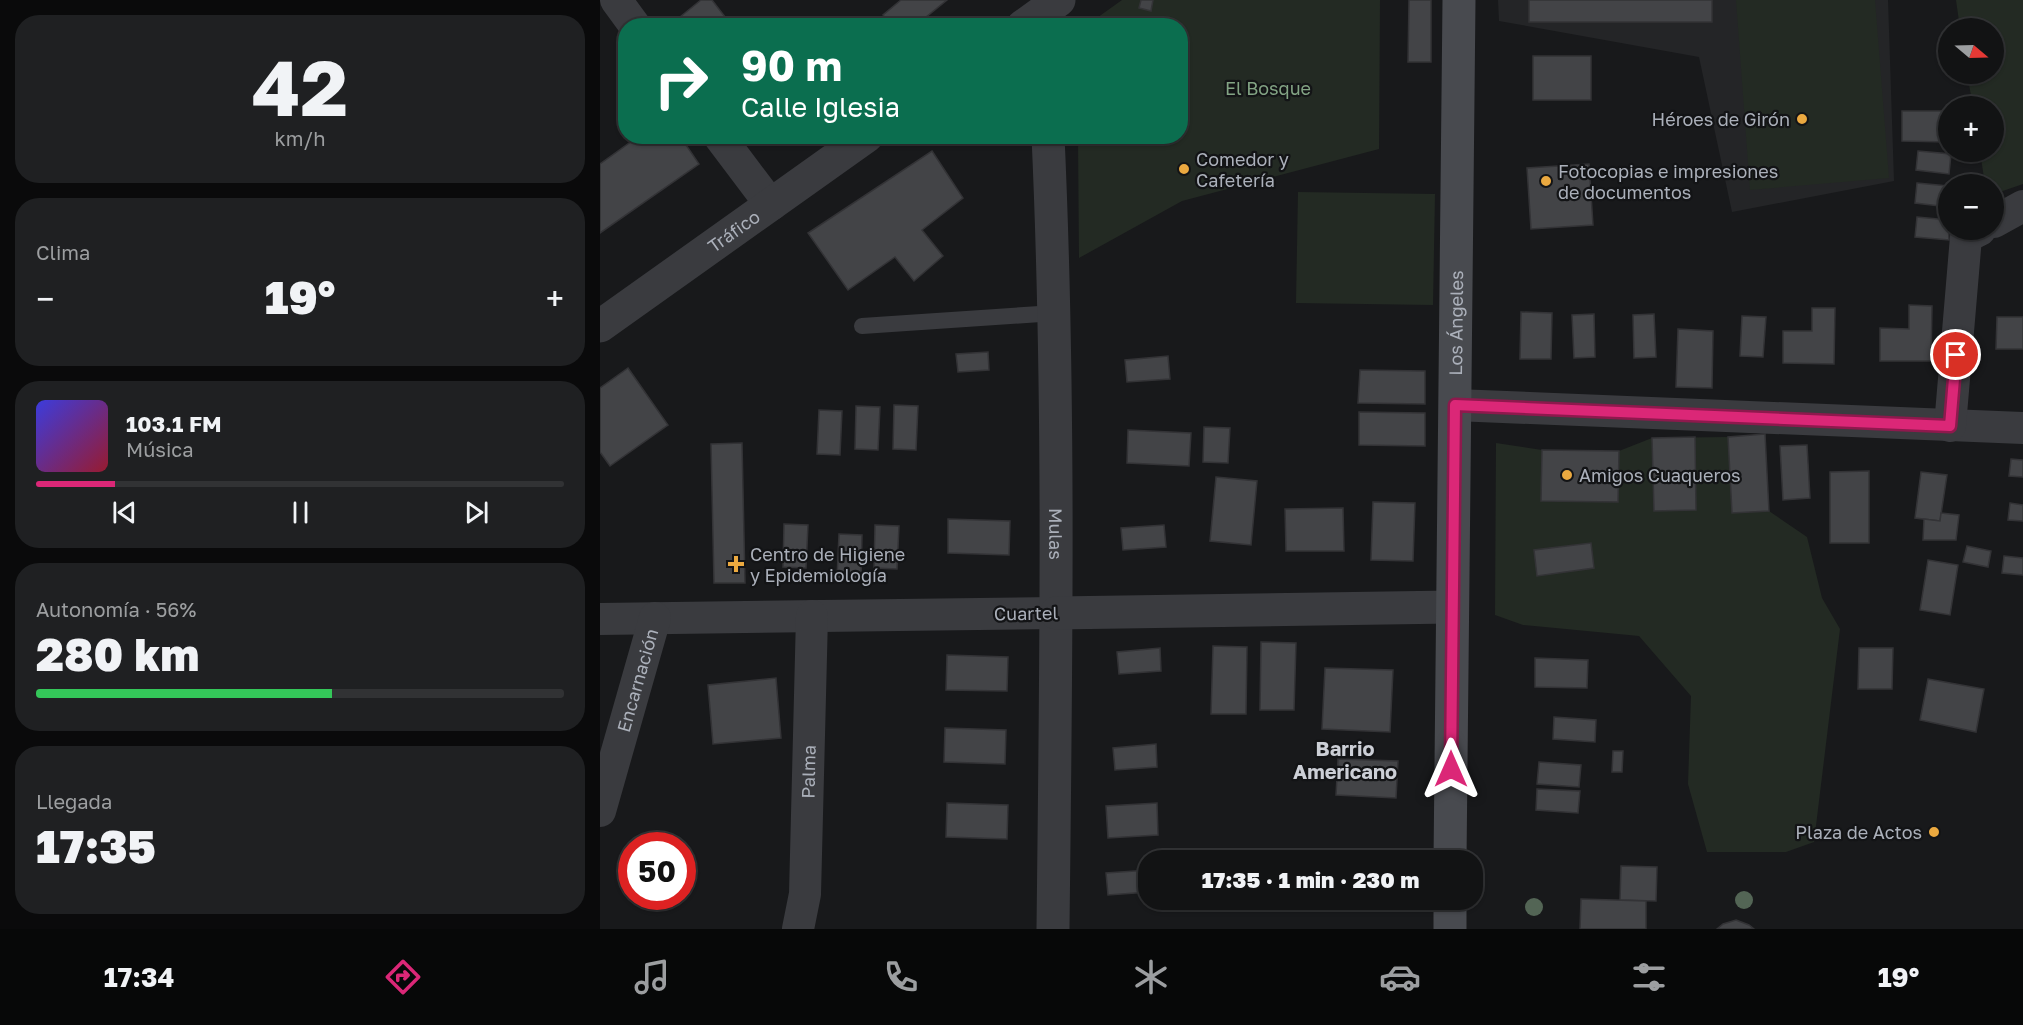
<!DOCTYPE html>
<html lang="es">
<head>
<meta charset="utf-8">
<style>
	:root { --surface:#121314; --page:#1f2022; --text:#f1f3f6; --muted:#9c9ea0; --line:#313234; --accent:#db2777 }
	body { margin:0; font-family:"Golos Text",sans-serif; background:var(--page); color:var(--text); height:100vh; display:flex; flex-direction:column; font-size:22px; white-space:nowrap }
	* { box-sizing:border-box; margin:0 }
	p { font-size:20px; color:var(--muted) }
	.icon { flex:none; width:33px; height:33px; fill:none; stroke:currentColor; stroke-width:2; stroke-linecap:round; stroke-linejoin:round }
	.map { position:relative; flex:1; overflow:hidden }
	.side { display:flex; flex-direction:column; gap:15px; padding:15px; background:#0a0a0b; width:600px }
	.side>* { flex:none }
	.banner { position:absolute; left:18px; top:18px; width:570px; height:126px; border-radius:24px; box-shadow:0 2px 4px #0004,0 0 0 2px var(--line); background:#0b6e4f; color:#fff; overflow:hidden }
	.needle { width:39px; rotate:109deg }
	.tools { position:absolute; left:1338px; top:18px; display:grid; gap:12px }
	.tools a { display:grid; place-items:center; width:66px; height:66px; border-radius:50%; background:var(--surface); box-shadow:0 2px 4px #0004,0 0 0 2px var(--line); font-size:30px }
	.speed { position:absolute; left:18px; top:832px; display:flex; gap:12px; font-size:30px; font-weight:700; text-align:center }
	.speed>* { display:grid; place-content:center; width:78px; height:78px; border-radius:50%; background:var(--surface); box-shadow:0 2px 4px #0004,0 0 0 2px var(--line); line-height:1 }
	.speed .limit { border:9px solid #d22; background:#fff; color:#111 }
	.pin { position:absolute; display:grid; place-items:center; width:51px; height:51px; color:#fff; margin:-26px; border:3px solid #fff; border-radius:50%; box-shadow:0 2px 6px #0007 }
	.me { position:absolute; width:66px; margin:-33px; rotate:0deg; stroke-linejoin:round; filter:drop-shadow(0 0 4px #0008) }
	.turn { display:flex; align-items:center; gap:21px; height:126px; padding:0 24px; font-size:27px }
	.turn .icon { width:78px; height:78px; stroke-width:2.5 }
	.turn b { display:block; font-size:42px; line-height:51px }
	.big { font-size:45px; font-weight:800; line-height:1.1 }
	.side .card { flex:1; display:flex; flex-direction:column; justify-content:center; gap:9px; min-width:0; padding:0 21px; border-radius:24px; background:var(--page) }
	.side .dial { align-items:center; gap:0 }
	.dial b { font-size:78px; line-height:1 }
	.song { display:flex; align-items:center; gap:18px }
	.cover { width:72px; height:72px; border-radius:9px; background:linear-gradient(135deg,hsl(240 70% 55%),hsl(350 70% 35%)) }
	.played { height:6px; border-radius:3px; background:linear-gradient(90deg,var(--accent) 15%,var(--line) 15%) }
	.keys { display:flex; justify-content:space-around; direction:ltr }
	.heat { display:flex; justify-content:space-between; align-items:center; font-size:33px; direction:ltr }
	.charge { height:9px; border-radius:4px; background:linear-gradient(90deg,#34c759 56%,var(--line) 0) }
	.trip { position:absolute; left:538px; top:850px; width:345px; height:60px; border-radius:24px; background:var(--surface); box-shadow:0 2px 4px #0004,0 0 0 2px var(--line); font-weight:800; line-height:60px; text-align:center }
	.dock { display:flex; height:96px; justify-content:space-around; align-items:center; background:#070808; color:var(--muted) }
	.dock .icon { width:42px; height:42px }
	.dock .current { color:var(--accent) }
	.dock b { font-size:27px; color:var(--text) }
	main { display:flex; flex:1; min-height:0 }
	.map>svg:first-child { display:block }
	.built { fill:#242527 }
	.green { fill:#232a23 }
	.building { fill:#434447; stroke:#333336; stroke-width:1.5 }
	.lines { fill:none; stroke-linecap:round; stroke-linejoin:round }
	.service { stroke:#3a3b3f; stroke-width:16 }
	.minor { stroke:#3a3b3f; stroke-width:32 }
	.tertiary { stroke:#3a3b3f; stroke-width:33 }
	.secondary { stroke:#484a4f; stroke-width:33 }
	.tree { fill:#536555 }
	.route-casing { stroke:#8e194d; stroke-width:15 }
	.route { stroke:#db2777; stroke-width:10 }
	.poi-dot { fill:#eba940; stroke:#131416; stroke-width:2 }
	.labels { text-anchor:middle; dominant-baseline:central; stroke-width:4.5; stroke-linejoin:round; paint-order:stroke }
	.park-label { font-size:18px; fill:#83a484; stroke:#131416 }
	.poi-label { font-size:18px; fill:#abb0ba; stroke:#131416; text-anchor:start }
	.street-label { font-size:18px; fill:#abb0ba; stroke:#131416 }
	.neighbourhood-label { font-size:20px; font-weight:bold; fill:#cccfd6; stroke:#131416 }
</style>
</head>
<body>
<main>
<section class="side">
<div class="card dial"><b>42</b><p>km/h</p></div>
<div class="card"><p>Clima</p>
<div class="heat"><a>−</a><b class="big">19°</b><a>+</a></div>
</div>
<div class="card">
<div class="song"><i class="cover"></i><div><b>103.1 FM</b><p>Música</p></div></div>
<div class="played"></div>
<div class="keys"><svg class="icon" aria-label="previous" viewBox="0 0 24 24"><path d="M18 5L8 12l10 7zM5 5v14"/></svg><svg class="icon" aria-label="pause" viewBox="0 0 24 24"><path d="M8 5v14M16 5v14"/></svg><svg class="icon" aria-label="next" viewBox="0 0 24 24"><path d="M6 5l10 7-10 7zM19 5v14"/></svg></div>
</div>
<div class="card"><p>Autonomía · 56%</p><b class="big">280 km</b><div class="charge"></div></div>
<div class="card"><p>Llegada</p><b class="big">17:35</b></div>
</section>
<div class="map">
<svg width="1423" height="929" viewBox="0 0 1423 929">
	<rect width="100%" height="100%" fill="#18191b"/>
	<path class="built" d="M898,0h390l6,181 -162,31 -33,-155 -200,-36z"/>
	<g class="green">
		<path d="M522,0h258l-1,149 -197,52 -103,57 -1,-121 102,-1v-110l-93,-1z"/>
		<path d="M1136,0h139l14,178 -139,12z"/>
		<path d="M1356,0h67v184l-29,10v-10h-9l-5,-32h14v-46h-21l-6,-32h27v-46h-34z"/>
		<path d="M698,192l137,2 -2,111 -137,-2z"/>
		<path d="M1128,437l4,76 37,-2 38,26 15,61 18,31 -26,213 -28,10h-79l-19,-68 3,-88 -52,-60 -116,-11 -28,-10 1,-172 46,7 -1,51 77,1 1,-51 33,-13z"/>
	</g>
	<g class="building">
		<path d="M101,0h11l20,26h-53l-4,-5z"/>
		<path d="M301,0h46l-32,26h-24l-8,-11z"/>
		<path d="M541,0h12l-2,11 -12,-3z"/>
		<path d="M809,0h22v62h-23z"/>
		<rect x="929" y="0" width="183" height="22"/>
		<rect x="933" y="56" width="58" height="44"/>
		<path d="M1302,111h46l-1,31 -45,-1z"/>
		<path d="M39,136h41l19,28 -99,69v-69z"/>
		<path d="M332,151l31,47 -41,32 21,26 -29,25 -19,-24 -47,33 -40,-57z"/>
		<path d="M1318,151l33,3 -2,20 -33,-4z"/>
		<path d="M989,164l4,61 -62,4 -4,-61z"/>
		<path d="M1317,183l31,3v21l-33,-4z"/>
		<path d="M1317,217l31,3 1,20 -34,-3z"/>
		<path d="M1309,305l23,1 -1,55h-51v-33l29,1z"/>
		<path d="M1212,308h23l-1,56 -51,-1v-32h29z"/>
		<path d="M921,312l31,1 -1,46h-31z"/>
		<path d="M994,314l1,43 -21,1 -2,-43z"/>
		<path d="M1054,314l2,43 -22,1 -1,-43z"/>
		<path d="M1142,316l24,1 -3,40 -23,-1z"/>
		<path d="M1397,317h26v32h-27z"/>
		<path d="M1078,329l35,2 -1,57 -36,-1z"/>
		<path d="M388,352l1,18 -31,2 -2,-18z"/>
		<path d="M568,356l2,23 -43,3 -2,-22z"/>
		<path d="M28,368l40,57 -58,41 -10,-14v-64z"/>
		<path d="M760,370l65,1v33l-67,-1z"/>
		<path d="M294,405l24,1 -2,44 -23,-1z"/>
		<path d="M256,406l24,1 -2,43 -23,-1z"/>
		<path d="M219,410l23,1 -2,44 -23,-1z"/>
		<path d="M759,412l66,1v33l-66,-1z"/>
		<path d="M604,427l26,1 -2,35 -25,-1z"/>
		<path d="M528,430l63,3 -2,33 -62,-3z"/>
		<path d="M1165,434l4,77 -37,2 -4,-76z"/>
		<path d="M1095,437l1,73 -42,1 -2,-73z"/>
		<path d="M142,443l3,140h-31l-3,-139z"/>
		<path d="M1207,445l3,53 -27,2 -3,-54z"/>
		<path d="M942,450l77,1 -1,51 -77,-1z"/>
		<path d="M1411,459l12,1v17l-14,-1z"/>
		<path d="M1269,471v72h-39v-71z"/>
		<path d="M1321,472l26,3 -7,46 -25,-3z"/>
		<path d="M616,477l41,4 -6,64 -41,-4z"/>
		<path d="M773,502l42,1 -2,58 -42,-1z"/>
		<path d="M1410,503l13,2v16l-15,-1z"/>
		<path d="M743,508l1,43h-58l-1,-42z"/>
		<path d="M1341,513l18,2 -3,25h-33l1,-21 16,2z"/>
		<path d="M348,519l62,2 -1,34 -61,-2z"/>
		<path d="M184,524l24,1 -2,43 -23,-1z"/>
		<path d="M275,525l24,1 -2,43 -23,-1z"/>
		<path d="M564,525l2,22 -43,3 -2,-22z"/>
		<path d="M239,534l23,1 -1,44 -24,-1z"/>
		<path d="M991,543l3,25 -57,8 -3,-26z"/>
		<path d="M1367,546l24,5 -3,16 -25,-5z"/>
		<path d="M1404,556l19,2v17l-21,-2z"/>
		<path d="M1328,560l30,5 -8,50 -30,-5z"/>
		<path d="M661,642l35,1 -2,67h-34z"/>
		<path d="M613,646l34,1 -1,67h-35z"/>
		<path d="M560,648l1,23 -42,3 -2,-22z"/>
		<path d="M1259,648h34l-1,41h-34z"/>
		<path d="M347,655l61,2 -1,34 -61,-1z"/>
		<path d="M935,658l53,2 -1,28 -52,-1z"/>
		<path d="M725,668l68,2 -3,62 -68,-3z"/>
		<path d="M176,678l5,60 -68,6 -5,-59z"/>
		<path d="M1328,679l56,10 -8,43 -56,-12z"/>
		<path d="M954,717l42,3 -1,22 -42,-3z"/>
		<path d="M345,728l61,2 -1,34 -61,-2z"/>
		<path d="M556,744l1,23 -42,3 -2,-22z"/>
		<path d="M1013,751h10l-1,21h-10z"/>
		<path d="M738,759l60,2 -2,37 -60,-3z"/>
		<path d="M939,762l42,3 -2,22 -42,-3z"/>
		<path d="M937,789l43,2 -2,22 -42,-3z"/>
		<path d="M347,803l61,2 -1,34 -61,-2z"/>
		<path d="M557,803l1,32 -50,3 -2,-32z"/>
		<path d="M761,851l38,1v9h-38z"/>
		<path d="M1021,866l36,1 -1,34 -36,-1z"/>
		<path d="M549,870v22l-41,3 -2,-22z"/>
		<path d="M981,899l65,2v28h-66z"/>
		<path d="M1136,920l13,5 5,4h-37l6,-5z"/>
	</g>
	<g class="lines">
		<path class="service" d="M262,326l193,-13"/>
		<g class="minor">
			<path d="M16,0l19,26"/>
			<path d="M119,136l52,69"/>
			<path d="M1394,222l29,-16"/>
			<path d="M855,405l568,23"/>
			<path d="M1350,426l16,-189 14,-7"/>
			<path d="M0,619l456,-6"/>
			<path id="s1" d="M0,811l55,-193"/>
			<path id="s2" d="M198,929l7,-35 7,-278"/>
		</g>
		<g class="tertiary">
			<path d="M423,26l36,-26"/>
			<path id="s3" d="M448,136c12,265 8,529 5,793"/>
			<path id="s4" d="M0,326l267,-190"/>
			<path d="M456,613l396,-6"/>
		</g>
		<g class="secondary">
			<path id="s5" d="M850,861l9,-861"/>
			<path d="M850,929v-29"/>
		</g>
	</g>
	<g class="tree">
		<circle cx="1144" cy="900" r="9"/>
		<circle cx="934" cy="907" r="9"/>
	</g>
	<g class="lines">
		<g class="route-casing">
			<path id="route" d="M851,769l4,-364 495,21 6,-71"/>
		</g>
		<use href="#route" class="route"/>
	</g>
	<g class="poi-dot">
		<circle cx="1202" cy="119" r="6"/>
		<circle cx="584" cy="169" r="6"/>
		<circle cx="946" cy="181" r="6"/>
		<circle cx="967" cy="475" r="6"/>
		<path d="M133 555h6v6h6v6h-6v6h-6v-6h-6v-6h6z"/>
		<circle cx="1334" cy="832" r="6"/>
	</g>
	<g class="labels">
		<g class="park-label">
			<text x="668" y="88">El Bosque</text>
		</g>
		<g class="poi-label">
			<text x="1190" y="119" text-anchor="end">Héroes de Girón</text>
			<text x="596" y="159">Comedor y<tspan x="596" dy="21">Cafetería</tspan></text>
			<text x="958" y="171">Fotocopias e impresiones<tspan x="958" dy="21">de documentos</tspan></text>
			<text x="979" y="475">Amigos Cuaqueros</text>
			<text x="150" y="554">Centro de Higiene<tspan x="150" dy="21">y Epidemiología</tspan></text>
			<text x="1322" y="832" text-anchor="end">Plaza de Actos</text>
		</g>
		<g class="street-label">
			<text stroke="none"><textPath href="#s4" startOffset="164">Tráfico</textPath></text>
			<text stroke="none"><textPath href="#s5" startOffset="538">Los Ángeles</textPath></text>
			<text stroke="none"><textPath href="#s3" startOffset="398">Mulas</textPath></text>
			<text transform="translate(426 613) rotate(-1)">Cuartel</text>
			<text stroke="none"><textPath href="#s1" startOffset="136">Encarnación</textPath></text>
			<text stroke="none"><textPath href="#s2" startOffset="158">Palma</textPath></text>
		</g>
		<g class="neighbourhood-label">
			<text x="745" y="748">Barrio<tspan x="745" dy="23">Americano</tspan></text>
		</g>
	</g>
</svg>
<div class="tools">
<a><svg class="needle" viewBox="-14 -14 28 28"><path d="M0-13l5 13h-10z" fill="#e53935"/><path d="M0 13l5-13h-10z" fill="#9c9ea0"/></svg></a>
<a>+</a>
<a>−</a>
</div>
<div class="speed"><div class="limit">50</div></div>
<div class="pin" style="left:1356px;top:355px;background:#d93025"><svg class="icon" aria-label="arrive" viewBox="0 0 24 24"><path d="M6 21V4h12l-3 4 3 4H6"/></svg></div>
<svg class="me" style="left:851px;top:769px" viewBox="-20 -20 40 40"><path d="M0-17L14 15 0 8-14 15z" fill="#db2777" stroke="#fff" stroke-width="4"/></svg>
<div class="trip">17:35 · 1 min · 230 m</div>
<div class="banner">
<div class="turn"><svg class="icon" aria-label="right" viewBox="0 0 24 24"><path d="M7 20v-9h11M14 6l5 5-5 5"/></svg><div><b>90 m</b>Calle Iglesia</div></div>
</div>
</div>
</main>
<nav class="dock">
<b>17:34</b>
<svg class="icon current" aria-label="directions" viewBox="0 0 24 24"><path d="M12 3l9 9-9 9-9-9zM9 14v-3h6M13 9l2 2-2 2"/></svg>
<svg class="icon" aria-label="music" viewBox="0 0 24 24"><path d="M9 18V5l10-2v13"/><circle cx="6" cy="18" r="3"/><circle cx="16" cy="16" r="3"/></svg>
<svg class="icon" aria-label="phone" viewBox="0 0 24 24"><path d="M5 4h4l2 5-3 2q2 4 5 5l2-3 5 2v4C11 20 4 13 5 4z"/></svg>
<svg class="icon" aria-label="climate" viewBox="0 0 24 24"><path d="M12 3v18M4 7l16 10M4 17L20 7"/></svg>
<svg class="icon" aria-label="car" viewBox="0 0 24 24"><path d="M5 17H2v-5l4-1 3-4h7l3 4 3 1v5h-3M9 17h6M6 11h13"/><circle cx="7" cy="17" r="2"/><circle cx="17" cy="17" r="2"/></svg>
<svg class="icon" aria-label="filters" viewBox="0 0 24 24"><path d="M4 7h16M4 17h16"/><circle cx="9" cy="7" r="2"/><circle cx="15" cy="17" r="2"/></svg>
<b>19°</b>
</nav>
</body>
</html>
